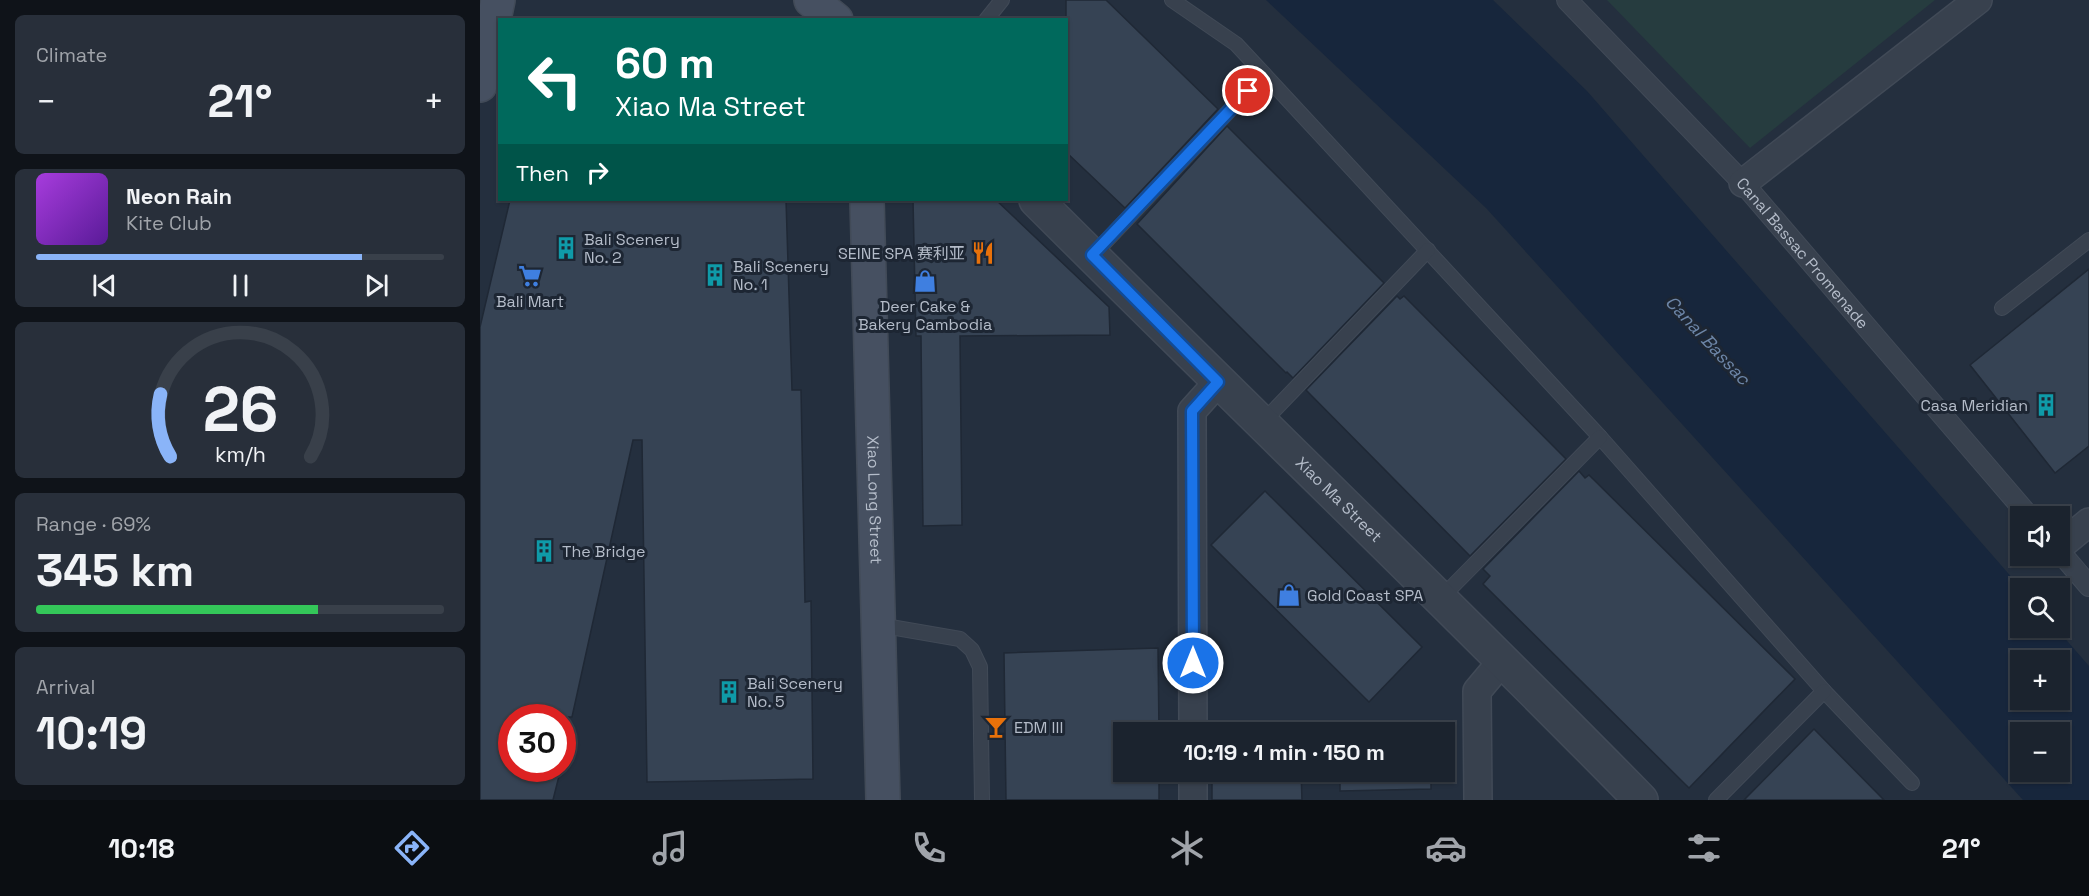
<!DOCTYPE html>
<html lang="en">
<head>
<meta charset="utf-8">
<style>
	:root { --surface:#1b232e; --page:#282f3a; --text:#f1f3f6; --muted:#a0a4aa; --line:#39404a; --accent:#8ab4f8 }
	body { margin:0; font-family:"Space Grotesk","Noto Sans SC",sans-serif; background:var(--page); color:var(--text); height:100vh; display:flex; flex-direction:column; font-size:22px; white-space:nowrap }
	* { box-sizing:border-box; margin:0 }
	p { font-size:20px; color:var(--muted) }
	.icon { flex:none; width:33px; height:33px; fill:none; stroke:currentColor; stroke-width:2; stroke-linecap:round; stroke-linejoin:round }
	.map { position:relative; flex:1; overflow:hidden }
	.sheet { display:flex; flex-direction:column; gap:15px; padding:15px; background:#0f1319; width:480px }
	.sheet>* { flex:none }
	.guide { position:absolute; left:18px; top:18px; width:570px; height:183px; border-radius:0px; box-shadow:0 2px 4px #0004,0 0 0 2px var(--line); background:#00695c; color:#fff; overflow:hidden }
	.controls { position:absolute; left:1530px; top:506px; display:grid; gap:12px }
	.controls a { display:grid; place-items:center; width:60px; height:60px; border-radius:0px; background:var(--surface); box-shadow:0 2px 4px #0004,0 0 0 2px var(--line); font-size:30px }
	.speed { position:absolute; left:18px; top:704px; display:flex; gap:12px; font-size:30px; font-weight:700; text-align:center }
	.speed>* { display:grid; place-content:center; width:78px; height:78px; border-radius:50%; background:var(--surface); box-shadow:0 2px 4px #0004,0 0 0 2px var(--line); line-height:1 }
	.speed .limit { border:9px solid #d22; background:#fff; color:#111 }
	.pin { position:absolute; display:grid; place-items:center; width:51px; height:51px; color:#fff; margin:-26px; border:3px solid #fff; border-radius:50%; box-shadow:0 2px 6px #0007 }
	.me { position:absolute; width:66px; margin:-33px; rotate:0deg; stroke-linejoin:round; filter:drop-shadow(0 0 4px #0008) }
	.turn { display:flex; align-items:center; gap:21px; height:126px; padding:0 18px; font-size:27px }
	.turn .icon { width:78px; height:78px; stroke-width:2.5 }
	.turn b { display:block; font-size:42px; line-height:51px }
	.then { display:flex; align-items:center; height:57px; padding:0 18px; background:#0003; gap:12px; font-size:22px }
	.big { font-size:45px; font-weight:800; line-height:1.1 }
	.sheet .card { flex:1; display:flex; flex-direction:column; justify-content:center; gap:9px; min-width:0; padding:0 21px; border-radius:9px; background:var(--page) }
	.sheet .dial { align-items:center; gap:0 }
	.dial svg { height:156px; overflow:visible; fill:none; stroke:var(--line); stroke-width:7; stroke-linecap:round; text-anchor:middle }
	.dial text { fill:var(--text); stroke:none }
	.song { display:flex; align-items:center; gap:18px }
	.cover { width:72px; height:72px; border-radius:9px; background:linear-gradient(135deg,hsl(280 70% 55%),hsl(270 70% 35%)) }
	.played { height:6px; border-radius:3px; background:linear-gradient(90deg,var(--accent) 80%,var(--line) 80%) }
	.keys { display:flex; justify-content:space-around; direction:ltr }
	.heat { display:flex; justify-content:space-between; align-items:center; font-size:33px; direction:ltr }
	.charge { height:9px; border-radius:4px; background:linear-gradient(90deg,#34c759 69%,var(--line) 0) }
	.trip { position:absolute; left:633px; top:722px; width:342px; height:60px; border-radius:0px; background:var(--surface); box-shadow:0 2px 4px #0004,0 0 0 2px var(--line); font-weight:800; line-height:60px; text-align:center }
	.menu { display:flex; height:96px; justify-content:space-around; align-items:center; background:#0b0e12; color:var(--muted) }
	.menu .icon { width:42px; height:42px }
	.menu .selected { color:var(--accent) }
	.menu b { font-size:27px; color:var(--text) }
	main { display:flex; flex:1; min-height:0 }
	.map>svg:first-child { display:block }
	.green { fill:#263c3f }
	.water { fill:#17263c; fill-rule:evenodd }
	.building { fill:#364354; stroke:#1f2835; stroke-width:1.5 }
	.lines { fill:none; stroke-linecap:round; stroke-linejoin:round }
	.service-casing { stroke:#414a57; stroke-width:16 }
	.pedestrian-casing { stroke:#414a57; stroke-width:22 }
	.minor-casing { stroke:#414a57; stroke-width:30 }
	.tertiary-casing { stroke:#414a57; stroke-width:36 }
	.secondary-casing { stroke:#414a57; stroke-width:36 }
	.service { stroke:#38414e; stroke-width:14 }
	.pedestrian { stroke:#38414e; stroke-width:20 }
	.minor { stroke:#38414e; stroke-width:27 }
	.tertiary { stroke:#38414e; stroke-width:33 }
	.secondary { stroke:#465061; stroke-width:33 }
	.route-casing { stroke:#114b97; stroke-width:15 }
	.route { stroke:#1a73e8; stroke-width:10 }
	.labels { text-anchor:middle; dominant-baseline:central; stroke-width:6; stroke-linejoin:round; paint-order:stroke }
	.poi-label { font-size:16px; fill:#b4bcc9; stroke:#1d2633; text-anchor:start }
	.street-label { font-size:16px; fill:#b4bcc9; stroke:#1d2633 }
	.water-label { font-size:18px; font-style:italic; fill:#6d86a8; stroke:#1d2633 }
</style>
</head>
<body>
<main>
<section class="sheet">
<div class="card"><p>Climate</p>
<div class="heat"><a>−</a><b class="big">21°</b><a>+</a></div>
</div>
<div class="card">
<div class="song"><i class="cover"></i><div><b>Neon Rain</b><p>Kite Club</p></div></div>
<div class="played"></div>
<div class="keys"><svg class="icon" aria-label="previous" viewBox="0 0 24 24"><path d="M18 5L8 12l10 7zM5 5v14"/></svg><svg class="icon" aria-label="pause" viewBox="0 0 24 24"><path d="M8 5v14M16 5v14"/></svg><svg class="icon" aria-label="next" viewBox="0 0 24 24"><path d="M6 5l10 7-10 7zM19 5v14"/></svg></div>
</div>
<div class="card dial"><svg viewBox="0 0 100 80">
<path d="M14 69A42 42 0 1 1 86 69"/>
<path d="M14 69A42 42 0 0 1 9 37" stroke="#8ab4f8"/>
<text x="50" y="56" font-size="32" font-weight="700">26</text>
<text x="50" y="72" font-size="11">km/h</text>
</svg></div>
<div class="card"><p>Range · 69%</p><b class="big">345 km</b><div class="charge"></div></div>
<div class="card"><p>Arrival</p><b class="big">10:19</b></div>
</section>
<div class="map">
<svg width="1609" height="800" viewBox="0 0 1609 800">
	<rect width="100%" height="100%" fill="#242f3e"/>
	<path class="green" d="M1127,0h328l-185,148z"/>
	<path class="water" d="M786,0h227l94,91 434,497 -1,39h35l34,39v134h-66l-537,-592zM1540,660h40v39h-40zM1540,732h40v39h-40z"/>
	<g class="building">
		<path d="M586,0h40l112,109 -93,99 -59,-56z"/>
		<path d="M747,126l157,157 -91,95 -6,-6 -1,1 -149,-149z"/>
		<path d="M30,200h276l6,190h9l4,212 6,-1 2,178 -166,3 -5,-342h-9l-61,277h-60v51h49l-8,32h-73v-473z"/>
		<path d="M433,200h83l113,107 1,28 -150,1 2,189 -39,1 -2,-190h-5z"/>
		<path d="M1609,269v177l-34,27 -85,-108z"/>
		<path d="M917,296l3,3 4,-3 162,163 -96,97 -164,-166z"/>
		<path d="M1099,471l6,7 4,-3 206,204 -106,109 -206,-204 7,-8 -7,-7z"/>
		<path d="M785,491l157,156 -53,55 -158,-157z"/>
		<path d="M678,648l1,84h-35v39h35v29h-153l-2,-147z"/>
		<path d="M950,724v8h-91v-6z"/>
		<path d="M1334,729l70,71h-140z"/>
		<path d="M821,771l1,29h-90v-27z"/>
		<path d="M860,771h91v18l-91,2z"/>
	</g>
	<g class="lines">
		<g class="service-casing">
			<g id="service">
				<path d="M692,0l64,44 28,30 336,363 224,254 88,92"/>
				<path d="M506,20l16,-20"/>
				<path d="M612,256l172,-182"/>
				<path d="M1522,308l87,-68"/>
				<path d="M781,424l167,-174"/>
				<path d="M960,599l160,-162"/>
				<path d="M399,625l81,14 12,11 8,17 2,133"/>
				<path d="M1236,800l108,-109"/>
			</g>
		</g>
		<g class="pedestrian-casing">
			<g id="pedestrian">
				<path id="s1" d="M1087,0l176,183 286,333"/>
				<path d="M1580,552l29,34"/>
			</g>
		</g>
		<g class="minor-casing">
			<g id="minor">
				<path d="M1263,183l235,-183"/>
				<path d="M1580,546l29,-24"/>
				<path d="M713,732l-1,-321 26,-29"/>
				<path d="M713,771v29"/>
				<path d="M998,800l-1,-109 26,-31"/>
			</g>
		</g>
		<g class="tertiary-casing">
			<g id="tertiary">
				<path id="s2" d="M556,200c201,201 406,397 605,600"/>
			</g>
		</g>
		<g class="secondary-casing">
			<g id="secondary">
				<path d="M331,0l25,20"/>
				<path d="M0,85l18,-85"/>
				<path id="s3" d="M387,200l16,600"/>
			</g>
		</g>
		<use href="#service" class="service"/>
		<use href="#pedestrian" class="pedestrian"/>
		<use href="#minor" class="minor"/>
		<use href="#tertiary" class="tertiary"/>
		<use href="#secondary" class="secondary"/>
	</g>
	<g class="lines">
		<g class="route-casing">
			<path id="route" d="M713,663l-1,-252 26,-29 -126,-127 156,-164"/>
		</g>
		<use href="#route" class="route"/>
	</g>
	<defs>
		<g id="building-bare" transform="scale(1.8)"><path d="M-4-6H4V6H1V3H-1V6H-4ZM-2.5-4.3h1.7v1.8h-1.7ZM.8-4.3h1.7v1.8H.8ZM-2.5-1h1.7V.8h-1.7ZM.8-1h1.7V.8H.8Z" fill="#0f9aa8" stroke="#1d2633" stroke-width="2.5" paint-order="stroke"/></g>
		<g id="restaurant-bare" transform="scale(1.8)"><path d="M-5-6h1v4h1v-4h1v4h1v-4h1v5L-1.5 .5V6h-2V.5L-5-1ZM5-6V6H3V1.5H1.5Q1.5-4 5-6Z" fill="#e8710a" stroke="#1d2633" stroke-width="2.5" paint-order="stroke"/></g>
		<g id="supermarket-bare" transform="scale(1.8)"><path d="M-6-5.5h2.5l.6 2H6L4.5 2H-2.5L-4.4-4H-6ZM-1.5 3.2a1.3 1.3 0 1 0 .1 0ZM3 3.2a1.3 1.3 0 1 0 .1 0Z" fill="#3f7fe0" stroke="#1d2633" stroke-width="2.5" paint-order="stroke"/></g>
		<g id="shop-bare" transform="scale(1.8)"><path d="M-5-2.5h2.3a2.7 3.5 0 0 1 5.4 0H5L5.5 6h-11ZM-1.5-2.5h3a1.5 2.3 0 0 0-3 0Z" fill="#3f7fe0" stroke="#1d2633" stroke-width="2.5" paint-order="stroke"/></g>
		<g id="bar-bare" transform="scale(1.8)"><path d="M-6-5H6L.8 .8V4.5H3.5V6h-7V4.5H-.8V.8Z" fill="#e8710a" stroke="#1d2633" stroke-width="2.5" paint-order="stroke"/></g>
	</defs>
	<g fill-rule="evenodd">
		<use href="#building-bare" x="86" y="248"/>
		<use href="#restaurant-bare" x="503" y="253"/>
		<use href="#building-bare" x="235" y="275"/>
		<use href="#supermarket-bare" x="50" y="276"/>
		<use href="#shop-bare" x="445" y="281"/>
		<use href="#building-bare" x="1566" y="405"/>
		<use href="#building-bare" x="64" y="551"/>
		<use href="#shop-bare" x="809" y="595"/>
		<use href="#building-bare" x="249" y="692"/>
		<use href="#bar-bare" x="516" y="727"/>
	</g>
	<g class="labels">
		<g class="poi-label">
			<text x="104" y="239">Bali Scenery<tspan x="104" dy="18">No. 2</tspan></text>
			<text x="485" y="253" text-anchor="end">SEINE SPA 赛利亚</text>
			<text x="253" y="266">Bali Scenery<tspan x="253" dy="18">No. 1</tspan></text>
			<text x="50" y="301" text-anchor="middle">Bali Mart</text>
			<text x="445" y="306" text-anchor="middle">Deer Cake &amp;<tspan x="445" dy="18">Bakery Cambodia</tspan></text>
			<text x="1548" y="405" text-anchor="end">Casa Meridian</text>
			<text x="82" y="551">The Bridge</text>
			<text x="827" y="595">Gold Coast SPA</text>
			<text x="267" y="683">Bali Scenery<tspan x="267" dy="18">No. 5</tspan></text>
			<text x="534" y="727">EDM III</text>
		</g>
		<g class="street-label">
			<text stroke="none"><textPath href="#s1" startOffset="346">Canal Bassac Promenade</textPath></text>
			<text stroke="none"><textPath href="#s3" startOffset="300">Xiao Long Street</textPath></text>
			<text stroke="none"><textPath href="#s2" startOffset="426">Xiao Ma Street</textPath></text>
		</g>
		<g class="water-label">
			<text transform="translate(1228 340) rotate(47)">Canal Bassac</text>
		</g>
	</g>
</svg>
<div class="controls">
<a><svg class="icon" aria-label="sound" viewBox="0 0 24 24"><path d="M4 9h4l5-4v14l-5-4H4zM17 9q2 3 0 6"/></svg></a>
<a><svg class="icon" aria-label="search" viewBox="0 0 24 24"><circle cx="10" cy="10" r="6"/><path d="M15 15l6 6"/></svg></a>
<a>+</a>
<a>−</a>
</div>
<div class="speed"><div class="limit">30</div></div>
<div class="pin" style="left:768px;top:91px;background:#d93025"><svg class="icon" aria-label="arrive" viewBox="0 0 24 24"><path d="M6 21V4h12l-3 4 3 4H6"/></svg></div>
<svg class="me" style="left:713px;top:663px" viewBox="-20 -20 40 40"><circle r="17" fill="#1a73e8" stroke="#fff" stroke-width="3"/><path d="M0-11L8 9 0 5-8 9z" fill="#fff"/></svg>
<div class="trip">10:19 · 1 min · 150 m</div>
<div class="guide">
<div class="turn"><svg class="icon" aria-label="left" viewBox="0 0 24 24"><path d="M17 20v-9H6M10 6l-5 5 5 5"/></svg><div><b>60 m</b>Xiao Ma Street</div></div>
<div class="then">Then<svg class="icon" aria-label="right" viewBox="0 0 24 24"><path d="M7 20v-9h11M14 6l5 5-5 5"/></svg></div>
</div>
</div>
</main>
<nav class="menu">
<b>10:18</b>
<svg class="icon selected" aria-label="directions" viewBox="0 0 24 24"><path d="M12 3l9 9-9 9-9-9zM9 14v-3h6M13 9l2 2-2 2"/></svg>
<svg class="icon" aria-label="music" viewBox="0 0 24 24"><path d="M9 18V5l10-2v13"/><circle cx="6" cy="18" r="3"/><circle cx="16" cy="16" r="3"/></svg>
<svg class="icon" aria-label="phone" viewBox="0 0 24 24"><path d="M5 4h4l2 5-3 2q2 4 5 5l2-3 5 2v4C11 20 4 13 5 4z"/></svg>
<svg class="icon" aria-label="climate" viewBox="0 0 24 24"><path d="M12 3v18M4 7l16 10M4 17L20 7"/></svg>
<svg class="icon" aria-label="car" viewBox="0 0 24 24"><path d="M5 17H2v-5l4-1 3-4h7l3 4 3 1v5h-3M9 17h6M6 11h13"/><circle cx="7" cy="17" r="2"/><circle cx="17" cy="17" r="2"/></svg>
<svg class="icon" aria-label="filters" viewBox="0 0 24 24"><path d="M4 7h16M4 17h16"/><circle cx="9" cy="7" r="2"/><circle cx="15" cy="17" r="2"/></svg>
<b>21°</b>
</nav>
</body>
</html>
